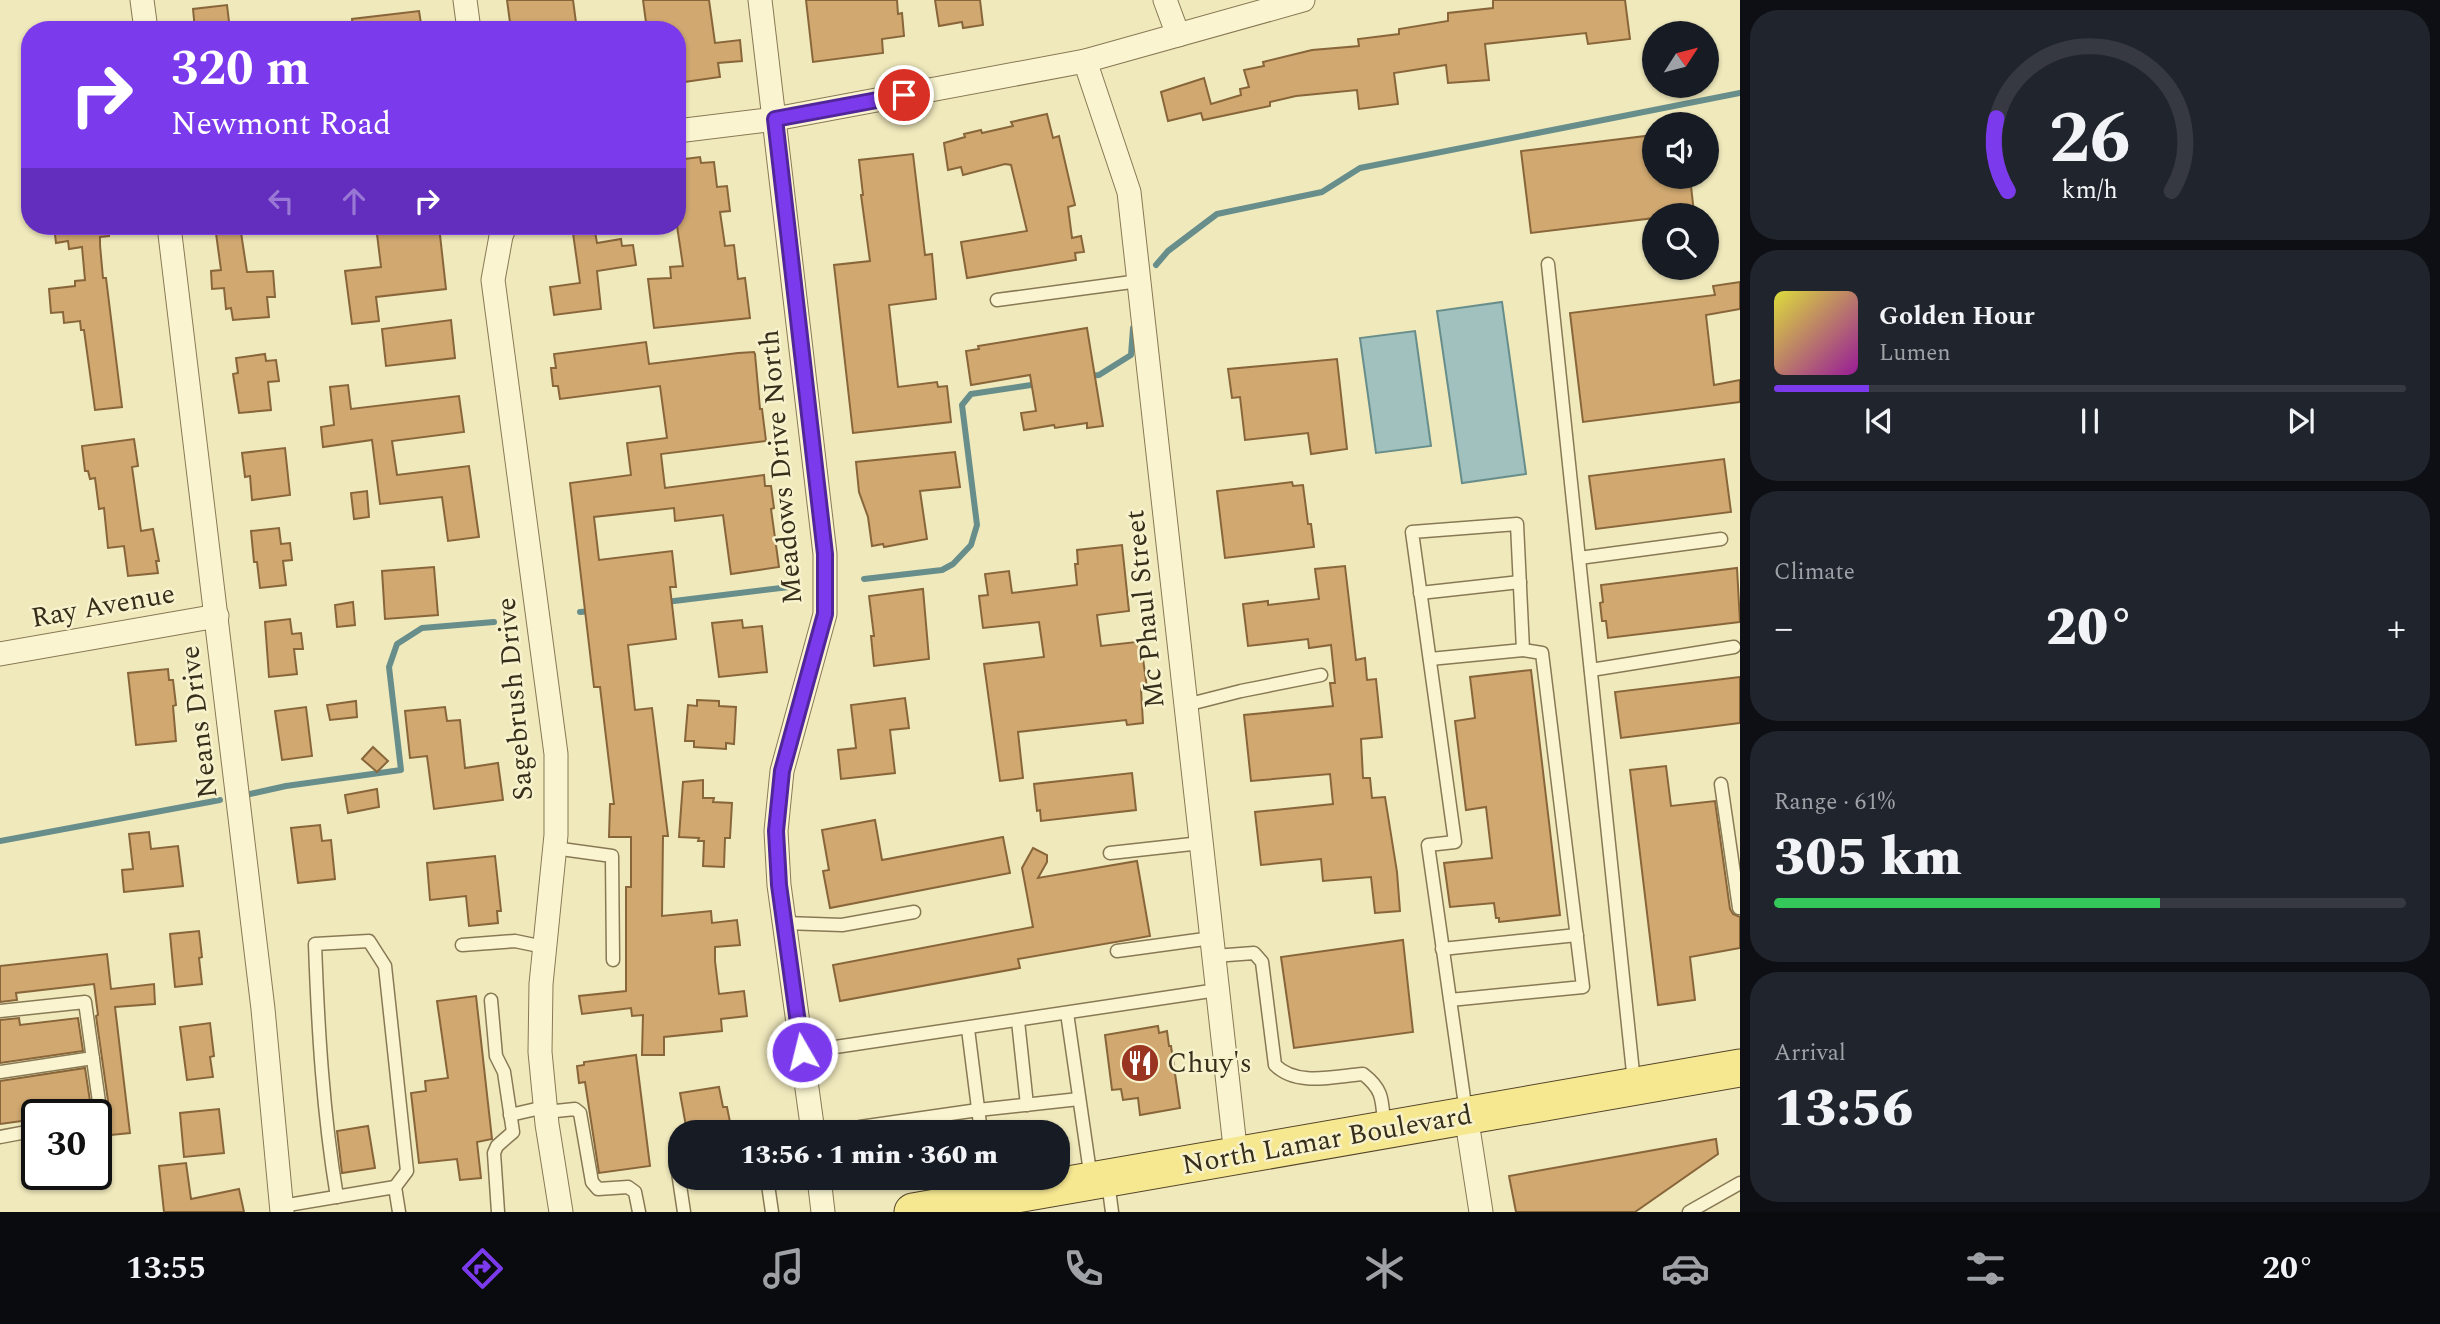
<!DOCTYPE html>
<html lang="en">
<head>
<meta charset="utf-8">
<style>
	:root { --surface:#171b24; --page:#20242c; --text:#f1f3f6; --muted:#9ea1a6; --line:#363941; --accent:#7c3aed }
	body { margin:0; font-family:Spectral,serif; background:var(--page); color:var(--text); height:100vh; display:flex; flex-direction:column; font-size:26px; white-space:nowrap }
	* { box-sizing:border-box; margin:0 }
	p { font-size:23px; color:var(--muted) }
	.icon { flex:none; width:38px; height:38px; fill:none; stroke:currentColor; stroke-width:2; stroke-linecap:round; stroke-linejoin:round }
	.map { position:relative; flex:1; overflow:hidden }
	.drawer { display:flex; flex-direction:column; gap:10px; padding:10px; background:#0d0f14; width:700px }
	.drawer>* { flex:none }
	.banner { position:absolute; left:21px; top:21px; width:665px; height:214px; border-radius:28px; box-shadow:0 2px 5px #0004; background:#7c3aed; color:#fff; overflow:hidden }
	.needle { width:46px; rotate:54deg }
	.buttons { position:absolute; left:1642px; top:21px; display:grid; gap:14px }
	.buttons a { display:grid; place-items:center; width:77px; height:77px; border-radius:50%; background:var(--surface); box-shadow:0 2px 5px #0004; font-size:35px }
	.speed { position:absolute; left:21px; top:1099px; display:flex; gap:14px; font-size:35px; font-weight:700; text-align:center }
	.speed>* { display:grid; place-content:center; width:91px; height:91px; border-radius:50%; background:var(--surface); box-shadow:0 2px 5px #0004; line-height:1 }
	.speed .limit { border:4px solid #111; border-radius:10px; background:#fff; color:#111 }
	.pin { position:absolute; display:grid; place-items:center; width:60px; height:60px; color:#fff; margin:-30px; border:4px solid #fff; border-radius:50%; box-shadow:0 2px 7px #0007 }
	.me { position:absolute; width:77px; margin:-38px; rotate:352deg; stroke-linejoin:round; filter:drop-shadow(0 0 5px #0008) }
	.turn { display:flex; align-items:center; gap:24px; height:147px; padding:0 35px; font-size:32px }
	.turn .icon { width:91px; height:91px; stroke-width:2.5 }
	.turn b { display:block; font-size:49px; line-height:60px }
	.lanes { display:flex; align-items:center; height:66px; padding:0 35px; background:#0003; justify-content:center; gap:35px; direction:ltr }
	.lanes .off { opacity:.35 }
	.big { font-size:52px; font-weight:800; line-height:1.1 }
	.drawer .widget { flex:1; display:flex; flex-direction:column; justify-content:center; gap:10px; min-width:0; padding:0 24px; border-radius:28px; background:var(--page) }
	.drawer .dial { align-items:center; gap:0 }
	.dial svg { height:182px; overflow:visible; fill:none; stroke:var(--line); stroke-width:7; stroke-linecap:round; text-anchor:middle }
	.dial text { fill:var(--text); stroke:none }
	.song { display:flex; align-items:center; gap:21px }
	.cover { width:84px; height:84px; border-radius:10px; background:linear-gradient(135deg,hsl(60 70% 55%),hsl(300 70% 35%)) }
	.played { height:7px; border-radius:4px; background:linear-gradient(90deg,var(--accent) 15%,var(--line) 15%) }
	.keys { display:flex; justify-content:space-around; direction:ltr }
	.heat { display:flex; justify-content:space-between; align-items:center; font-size:38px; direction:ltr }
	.charge { height:10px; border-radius:5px; background:linear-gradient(90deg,#34c759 61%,var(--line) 0) }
	.trip { position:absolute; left:668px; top:1120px; width:402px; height:70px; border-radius:28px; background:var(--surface); box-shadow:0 2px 5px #0004; font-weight:800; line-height:70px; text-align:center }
	.tab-bar { display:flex; height:112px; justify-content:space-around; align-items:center; background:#090b0e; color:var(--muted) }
	.tab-bar .icon { width:49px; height:49px }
	.tab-bar .selected { color:var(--accent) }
	.tab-bar b { font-size:32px; color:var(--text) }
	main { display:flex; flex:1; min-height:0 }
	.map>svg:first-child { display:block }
	.water { fill:#a0c1bd; stroke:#688e8b; stroke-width:2 }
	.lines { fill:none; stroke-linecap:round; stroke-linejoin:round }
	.stream { stroke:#688e8b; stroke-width:6 }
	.building { fill:#d0a870; stroke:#88663a; stroke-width:2 }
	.lane-casing { stroke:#887955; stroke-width:15 }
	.street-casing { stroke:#887955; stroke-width:25 }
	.primary-casing { stroke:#55452a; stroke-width:39 }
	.lane { stroke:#faf5d0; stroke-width:12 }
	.street { stroke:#faf5d0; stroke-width:23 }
	.primary { stroke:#f6e891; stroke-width:37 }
	.route-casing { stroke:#51269a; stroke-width:18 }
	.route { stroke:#7c3aed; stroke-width:12 }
	.labels { text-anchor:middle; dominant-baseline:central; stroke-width:5; stroke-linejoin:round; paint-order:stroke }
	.street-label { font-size:28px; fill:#362d1b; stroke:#f7f2cc }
	.poi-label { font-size:28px; fill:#362d1b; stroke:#f7f2cc; text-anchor:start }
</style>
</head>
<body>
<main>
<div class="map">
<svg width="1740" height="1212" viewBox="0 0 1740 1212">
	<rect width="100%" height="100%" fill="#f0e9bc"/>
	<g class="water">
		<path d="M1502,302l24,172 -64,9 -25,-172z"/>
		<path d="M1415,331l16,115 -55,7 -16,-115z"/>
	</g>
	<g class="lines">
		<g class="stream">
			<path d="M1156,265l12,-14 49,-37 105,-22 38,-24 380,-75"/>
			<path d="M1087,376l12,-1 32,-20 2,-27"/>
			<path d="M864,579l78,-9 11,-6 18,-19 6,-20 -15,-120 9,-11 67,-10"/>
			<path d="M666,602l123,-15"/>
			<path d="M580,612l12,-1"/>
			<path d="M250,794l36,-8 115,-16 -12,-103 8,-23 25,-16 72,-6"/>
			<path d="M0,841l220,-41"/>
		</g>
	</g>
	<g class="building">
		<path d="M507,0h66l4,30h-66z"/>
		<path d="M643,0h66l6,43 25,-3 2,21 -24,2 2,14 -43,6v-53h-30z"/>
		<path d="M806,0h91l1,14 4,-1 2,23 -22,3 1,14 -70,9z"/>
		<path d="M935,0h45l3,25 -20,3 -1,-6 -23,4z"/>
		<path d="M1493,0h132l5,39 -42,5 -2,-11 -101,11 4,36 -41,3 -2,-18 -52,8 4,31 -39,5 -2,-19 -61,6 -26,6v4l-67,14 -2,-7 -33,8 -7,-29 43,-14 7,26 30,-9 -1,-6 9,-2 -5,-17 20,-4 -1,-4 49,-12 47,-4 -1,-7 41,-5v-5l49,-8v-8l45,-5z"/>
		<path d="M227,5l3,25h-35l-2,-21z"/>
		<path d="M419,11l3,19h-69l-1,-11z"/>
		<path d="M1047,114l6,24 6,-2 16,69 -7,2 4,31 9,-2 3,16 -9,1 1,7 -109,18 -6,-36 66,-11 -16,-66 -6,-1 -42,11 -2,-8 -13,3 -4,-27 21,-6 -1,-3 17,-4 1,3 31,-7 -2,-4z"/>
		<path d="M1654,135v42h36l4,36 -40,2v3l-123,15 -10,-82z"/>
		<path d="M913,154l12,101 7,-1 4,45 -47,6 9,82 39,-5 1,5 9,-1 4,36 -98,11 -19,-168 36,-4 -9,-66h2l-4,-35z"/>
		<path d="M700,157l1,6 13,-1 3,25 10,-1 3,25 -10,1 5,34 9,-1 4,34 7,-1 5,40 -96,10 -6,-49 23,-1 -1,-11 13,-1 -6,-40v-66z"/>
		<path d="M54,226h55v10l-9,1v8l3,33h3l16,129 -27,3 -11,-80h-3l-1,-9 -16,2 -1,-11 -12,1 -2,-24 26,-3v-5l10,-1 -3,-33 -13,2 -1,-8 -12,2z"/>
		<path d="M215,226h25l7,46 26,-1 2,26h-8l2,20 -36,3 -2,-12 -5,1 -2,-21 -12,1 -1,-18 10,-1z"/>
		<path d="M376,226h63l7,63 -70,8 3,24 -27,3 -7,-53 36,-4z"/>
		<path d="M572,226h22l3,17 24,-4 1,7 11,-1 3,20 -39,6 4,38 -47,6 -4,-28 30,-4z"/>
		<path d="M1740,282v27l-34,6 8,70 26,-5v22l-157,20 -13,-109 145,-18 -2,-9z"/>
		<path d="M451,320l4,38 -69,8 -4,-37z"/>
		<path d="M1087,328l16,98 -16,2v-5l-32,5 -1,-3 -30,5 -3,-17 15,-2 -6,-36 -59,10 -5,-34 13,-2 -1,-3z"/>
		<path d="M646,342l3,22 89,-11 16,-1 1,2 5,55h2l4,32 -105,13 4,34 99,-13 1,11h6l3,22 -3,1 8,58 -48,7 -8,-59 -48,6 -1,-13 -80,9 5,43 73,-9 4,36h-6l6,52 -48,6 7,65 17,-2 16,128h-5l-1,80 49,-5 1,12 25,-3 3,25 -25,2v14l4,33 25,-3 3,25 -26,3 1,12 -58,6v18h-22l1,-40 -11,1 -1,-8 -49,6 -3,-18 47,-5v-104h5v-50h-22l1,-33h4l-14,-117h-6l-24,-204 61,-8 -4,-32 40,-5 -7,-52 -100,13 -2,-13h-5l-2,-18h5l-2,-14z"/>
		<path d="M265,354l1,7 10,-1 3,21 -11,1 3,28 -32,3 -6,-39 5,-1 -2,-15z"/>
		<path d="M1337,359l10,90 -36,5 -3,-21 -63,7 -5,-43 -8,1 -4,-29z"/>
		<path d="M348,385l3,24 108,-13 5,36 -72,9 5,34 72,-9 10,71 -31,4 -6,-44 -62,7 -8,-64 -49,7 -2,-20 13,-2 -4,-38z"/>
		<path d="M134,439l4,27 -6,1 9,64 12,-2 6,32h-3l2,12 -30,3 -4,-30 -16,2 -4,-40 -5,1 -4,-31 -5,1 -2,-8h-3l-3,-25z"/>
		<path d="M285,448l5,47 -38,5 -2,-24 -5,1 -3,-24z"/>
		<path d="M955,452l5,35 -40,4 7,48 -43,8 -1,-3 -11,2 -4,-29 -9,-25 -3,-30z"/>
		<path d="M1724,459l7,53 -135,17 -7,-53z"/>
		<path d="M1292,482l1,4 10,-1 5,39h3l3,23 -89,11 -8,-67z"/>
		<path d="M367,491l2,26 -15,2 -3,-26z"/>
		<path d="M279,528l2,16 9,-1 2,17 -9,1 3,24 -26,3 -3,-26h-3l-3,-31z"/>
		<path d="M1122,545l7,66 -32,4 4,31 35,-4v2h5l6,44 -6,1 2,34 -16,2 -1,-5 -108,12 5,46 -23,3 -16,-117 60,-7 -5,-35 -56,6 -4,-32 9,-1 -3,-21 24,-3 3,22 65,-8 -2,-21h3l-1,-14z"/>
		<path d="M1345,566l11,94 9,-2 2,22 9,-1 6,58 -21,2 2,39h7l2,20 13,-1 12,75 3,39 -25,2 -4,-36 -48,4 -2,-22 -60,6 -6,-53 78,-8 -3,-30 -79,7 -7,-66 89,-9 -3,-23h5l-4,-38 -22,3 -1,-9 -60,7 -5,-42 25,-3v4l51,-6 -4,-30z"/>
		<path d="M434,567l4,48 -53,4 -3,-48z"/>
		<path d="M1737,568l3,54 -132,16 -2,-17h-4l-2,-18 3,-1 -2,-17z"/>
		<path d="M923,589l6,70 -55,7 -3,-30h3l-5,-40z"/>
		<path d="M353,602l2,23 -18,2 -2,-22z"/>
		<path d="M290,619l2,15 9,-1 2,16h-9l3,25 -28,3 -4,-55z"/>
		<path d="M742,620l1,8 19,-2 5,46 -48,5 -7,-54z"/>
		<path d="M168,669l1,11h4l3,25 -3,1 3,35 -40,4 -8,-72z"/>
		<path d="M1531,670l29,245 -61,7v-4h-3l-2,-15 -44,4 -6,-44 48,-5 -6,-51 -20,3 -11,-89 20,-3 -5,-41z"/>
		<path d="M1740,677v46l-119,15 -6,-46z"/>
		<path d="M905,698l4,30 -19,2 5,43 -54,6 -3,-29 18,-2 -5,-43z"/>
		<path d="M697,700l22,1v5l17,1 -2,37 -8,-1v6l-32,-2v-6h-9l3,-36 9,1z"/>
		<path d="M356,701l1,16 -27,3 -3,-15z"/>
		<path d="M306,707l6,49 -30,4 -7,-49z"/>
		<path d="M445,707l2,14 13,-1 5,48 33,-5 5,37 -69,9 -7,-53 -17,2 -5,-47z"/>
		<path d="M373,747l15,14 -11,11 -15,-13z"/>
		<path d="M1666,766l5,40 44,-5 15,108 3,5 7,3v31l-50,9 5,43 -37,5 -28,-235z"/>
		<path d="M1132,773l4,37 -95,11 -1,-11 -3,1 -3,-27z"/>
		<path d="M703,780v18h11l-1,4 19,1 -2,35h-5l-1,29 -21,-1 1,-25h-6l1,-3 -20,-1 4,-55z"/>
		<path d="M377,789l2,18 -31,6 -3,-18z"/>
		<path d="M875,820l7,40 121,-23 7,36 -180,35 -7,-37 6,-1 -7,-40z"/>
		<path d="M320,825l2,16 9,-1 4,39 -37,4 -7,-55z"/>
		<path d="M149,832l2,17 27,-3 5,40 -59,6 -2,-22 11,-1 -4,-35z"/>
		<path d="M1033,848l14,7v7l-9,16 99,-17 13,75 -132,23 2,9 -180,33 -7,-36 200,-38 -11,-59z"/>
		<path d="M495,856l6,55h-4l1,12 -29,3 -3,-30 -36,4 -3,-37z"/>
		<path d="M199,931l3,26 -3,1 3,26 -27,3 -5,-53z"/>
		<path d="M1403,940l10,92 -119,16 -13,-91z"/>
		<path d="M107,954l4,35 43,-5 1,20 -40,3 15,126 -19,2 -2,-24h-4l3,-10 -12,-85 2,-1 -4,-31 -78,9 1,7 -17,2v-36z"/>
		<path d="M476,996l16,143 -15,3 4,36 -21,2 -3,-21 -38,4 -8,-70 15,-2 -1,-10 23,-3 -11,-77z"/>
		<path d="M19,1018l1,7 58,-7 5,33 -83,12v-43z"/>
		<path d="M210,1023l4,33 -4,1 3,20 -26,3 -7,-53z"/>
		<path d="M1158,1026l1,7 8,-2 2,15h2l9,62 -40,7 -2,-17 -15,2 -2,-11 -9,1 -7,-55z"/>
		<path d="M636,1055l14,111 -51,7 -14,-91 -6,1 -2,-17 7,-1v-3z"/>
		<path d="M85,1068l5,33 -3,12 -50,2v4l-37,5v-43z"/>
		<path d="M719,1087l4,20h4l5,25h-45l-7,-39z"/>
		<path d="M219,1109l5,44 -40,4 -4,-44z"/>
		<path d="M368,1126l7,42 -33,5 -5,-42z"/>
		<path d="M1716,1139l2,15 -83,58h-119l-7,-36z"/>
		<path d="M186,1163l5,36 48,-10 5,23h-80l-5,-46z"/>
	</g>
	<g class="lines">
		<g class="lane-casing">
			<g id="lane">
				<path d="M1548,264l86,818"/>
				<path d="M997,300l142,-19"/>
				<path d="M1579,558l142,-19"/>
				<path d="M1420,593l100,-11"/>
				<path d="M1430,659l93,-9"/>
				<path d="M1591,670l143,-23"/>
				<path d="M1186,705l55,-14 80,-16"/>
				<path d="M1721,784l18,124"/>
				<path d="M554,848l58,8 1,104"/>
				<path d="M1110,853l91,-10"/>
				<path d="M785,923l57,2 72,-13"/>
				<path d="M462,945l53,-4 29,6"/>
				<path d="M1442,949l135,-14"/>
				<path d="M1117,951l95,-13"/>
				<path d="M1214,956l40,-3 8,9 13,103c22,22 60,11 88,9 21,16 19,27 21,51"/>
				<path d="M491,1000l5,56 8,16 9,60 -16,14 -3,7 4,59"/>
				<path d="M1450,1000l133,-13 -41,-334 -19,-3 -6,-126 -105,8 43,310 -27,3 38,267"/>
				<path d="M0,1011l85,-9 14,100 -4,13"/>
				<path d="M1067,1013l24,166"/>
				<path d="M1018,1021l9,84"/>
				<path d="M968,1029l13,103"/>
				<path d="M802,1052l415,-62"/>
				<path d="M0,1072l93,-14"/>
				<path d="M546,1112l29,-3 5,4 12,69 6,7 30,-2 7,5 4,20"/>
				<path d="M510,1115l35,-8"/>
				<path d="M860,1127l118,-17 101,-11"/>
				<path d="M0,1137l37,-7"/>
				<path d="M681,1150l-5,9 8,53"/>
				<path d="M767,1178l5,34"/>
				<path d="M1108,1182l4,30"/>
				<path d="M337,1197c-14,-84 -19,-168 -22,-253l54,-3 16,25 22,205 -12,16"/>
				<path d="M282,1206l113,-19 4,25"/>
				<path d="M1689,1212l51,-29"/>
			</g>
		</g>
		<g class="street-casing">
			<g id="street">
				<path d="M142,0l4,30"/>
				<path d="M465,0l4,30"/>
				<path d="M760,0l65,554v60l-43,157 -6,60 3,54 34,247"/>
				<path d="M1165,0l13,35"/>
				<path d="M1085,61l44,131 107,964"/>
				<path d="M677,131l98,-12 310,-58 218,-61"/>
				<path d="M169,226l94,783 19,203"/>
				<path d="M505,226l-4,10 -8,44 63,474v81l-15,149 -1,68 7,72 14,88"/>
				<path d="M0,654l217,-38"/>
				<path d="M1466,1115l15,97"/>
				<path d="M819,1178l4,34"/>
			</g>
		</g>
		<g class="primary-casing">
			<path id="primary" d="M913,1212l827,-144"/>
		</g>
		<use href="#lane" class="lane"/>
		<use href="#street" class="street"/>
		<use href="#primary" class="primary"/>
	</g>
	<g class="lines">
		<g class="route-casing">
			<path id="route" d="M802,1052l-23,-167 -3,-54 6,-60 43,-157v-60l-50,-435 129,-24"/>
		</g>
		<use href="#route" class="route"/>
	</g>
	<defs>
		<g id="restaurant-disc" transform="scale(2.0125)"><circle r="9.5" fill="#9a3522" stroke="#f7f2cc"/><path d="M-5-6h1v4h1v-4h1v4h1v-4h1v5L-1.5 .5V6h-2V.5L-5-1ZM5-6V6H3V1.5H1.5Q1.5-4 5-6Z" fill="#fff"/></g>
	</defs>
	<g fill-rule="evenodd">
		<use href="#restaurant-disc" x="1140" y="1063"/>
	</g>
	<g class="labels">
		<g class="street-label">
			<text transform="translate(781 467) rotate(-95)">Meadows Drive North</text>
			<text transform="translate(103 606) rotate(-10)">Ray Avenue</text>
			<text transform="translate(1145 609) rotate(-96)">Mc Phaul Street</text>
			<text transform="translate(515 699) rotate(-95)">Sagebrush Drive</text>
			<text transform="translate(199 722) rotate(-97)">Neans Drive</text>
			<text transform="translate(1327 1140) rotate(-10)">North Lamar Boulevard</text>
		</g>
		<g class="poi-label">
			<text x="1167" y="1063">Chuy's</text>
		</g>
	</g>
</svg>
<div class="buttons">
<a><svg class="needle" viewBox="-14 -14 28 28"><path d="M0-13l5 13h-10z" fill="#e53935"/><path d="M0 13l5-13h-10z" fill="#9ea1a6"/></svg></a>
<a><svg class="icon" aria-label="sound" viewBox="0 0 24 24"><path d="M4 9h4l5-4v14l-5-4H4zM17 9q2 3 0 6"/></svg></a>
<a><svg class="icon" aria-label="search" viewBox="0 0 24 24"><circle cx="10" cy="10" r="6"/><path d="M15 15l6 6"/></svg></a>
</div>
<div class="speed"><div class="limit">30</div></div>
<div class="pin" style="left:904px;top:95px;background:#d93025"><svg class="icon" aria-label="arrive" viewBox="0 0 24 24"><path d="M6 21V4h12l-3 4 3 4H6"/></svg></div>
<svg class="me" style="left:802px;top:1052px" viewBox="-20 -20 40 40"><circle r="17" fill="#7c3aed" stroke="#fff" stroke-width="3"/><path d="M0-11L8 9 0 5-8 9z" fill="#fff"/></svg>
<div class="trip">13:56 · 1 min · 360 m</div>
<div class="banner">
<div class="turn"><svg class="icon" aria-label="right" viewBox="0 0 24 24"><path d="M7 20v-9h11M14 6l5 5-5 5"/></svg><div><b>320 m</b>Newmont Road</div></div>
<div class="lanes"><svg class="icon off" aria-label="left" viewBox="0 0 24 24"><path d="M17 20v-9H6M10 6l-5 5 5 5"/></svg><svg class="icon off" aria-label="ahead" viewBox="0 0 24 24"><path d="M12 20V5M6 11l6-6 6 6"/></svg><svg class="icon" aria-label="right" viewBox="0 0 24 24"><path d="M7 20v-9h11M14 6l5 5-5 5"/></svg></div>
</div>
</div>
<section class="drawer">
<div class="widget dial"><svg viewBox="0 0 100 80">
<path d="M14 69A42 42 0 1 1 86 69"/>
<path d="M14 69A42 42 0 0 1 9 37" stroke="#7c3aed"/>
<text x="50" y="56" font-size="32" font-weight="700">26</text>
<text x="50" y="72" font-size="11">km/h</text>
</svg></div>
<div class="widget">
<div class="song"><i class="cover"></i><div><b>Golden Hour</b><p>Lumen</p></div></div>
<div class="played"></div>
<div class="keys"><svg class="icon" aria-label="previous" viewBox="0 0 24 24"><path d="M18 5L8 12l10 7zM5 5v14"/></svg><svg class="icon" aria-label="pause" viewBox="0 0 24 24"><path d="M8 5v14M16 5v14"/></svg><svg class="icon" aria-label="next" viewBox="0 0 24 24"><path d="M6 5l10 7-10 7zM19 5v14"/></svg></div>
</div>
<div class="widget"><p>Climate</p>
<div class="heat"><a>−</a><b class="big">20°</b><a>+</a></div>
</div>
<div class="widget"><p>Range · 61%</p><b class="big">305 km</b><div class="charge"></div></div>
<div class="widget"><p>Arrival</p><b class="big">13:56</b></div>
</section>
</main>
<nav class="tab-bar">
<b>13:55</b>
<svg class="icon selected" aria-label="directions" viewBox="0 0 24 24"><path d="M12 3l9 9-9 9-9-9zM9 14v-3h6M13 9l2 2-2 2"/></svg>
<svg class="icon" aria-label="music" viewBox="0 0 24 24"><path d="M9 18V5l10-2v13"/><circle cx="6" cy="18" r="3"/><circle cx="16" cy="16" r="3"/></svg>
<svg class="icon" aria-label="phone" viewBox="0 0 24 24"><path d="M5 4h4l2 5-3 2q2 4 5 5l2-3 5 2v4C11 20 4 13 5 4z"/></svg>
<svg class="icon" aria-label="climate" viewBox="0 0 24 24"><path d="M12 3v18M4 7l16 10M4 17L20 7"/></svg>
<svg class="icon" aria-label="car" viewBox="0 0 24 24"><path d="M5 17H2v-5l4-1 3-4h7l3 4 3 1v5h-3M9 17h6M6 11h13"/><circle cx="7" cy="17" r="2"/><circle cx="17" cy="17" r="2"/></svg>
<svg class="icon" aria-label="filters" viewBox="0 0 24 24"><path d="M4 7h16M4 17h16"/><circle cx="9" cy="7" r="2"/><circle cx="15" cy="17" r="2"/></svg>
<b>20°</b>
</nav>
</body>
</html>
